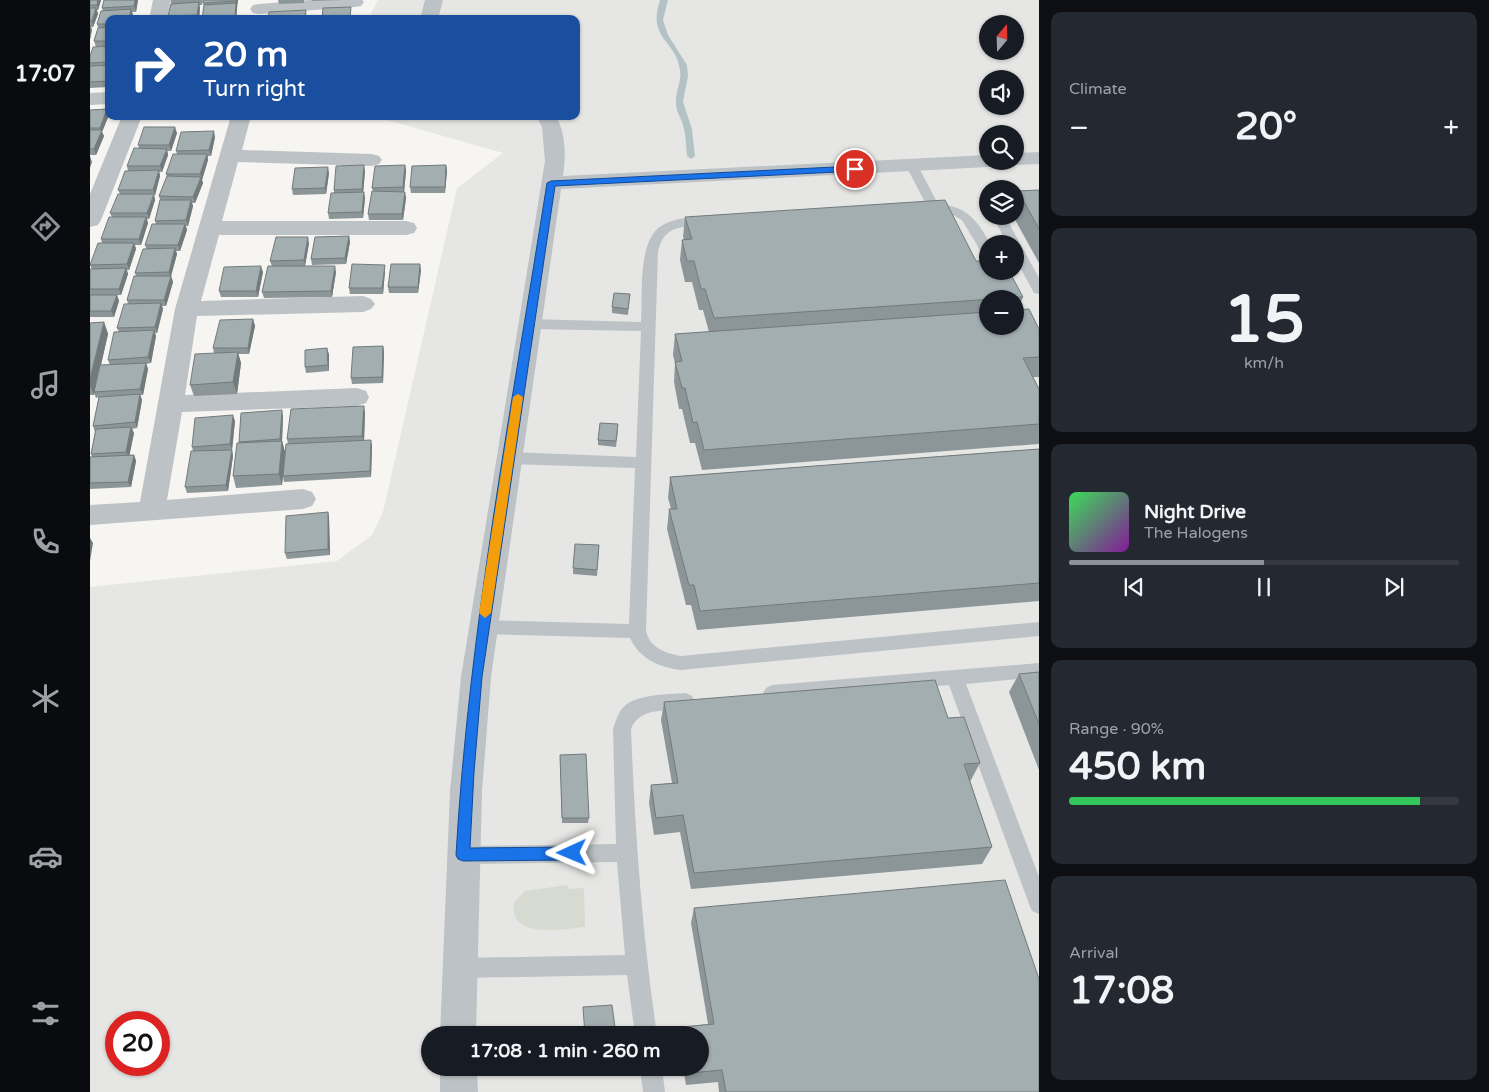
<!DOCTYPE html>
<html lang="en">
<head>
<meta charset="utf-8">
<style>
	:root { --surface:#171b24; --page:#242831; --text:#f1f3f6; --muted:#9ea1a6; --line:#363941; --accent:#8c9099 }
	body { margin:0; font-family:"Varela Round",sans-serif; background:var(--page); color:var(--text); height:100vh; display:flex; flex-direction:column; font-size:19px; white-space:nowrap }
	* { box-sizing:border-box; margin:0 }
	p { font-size:16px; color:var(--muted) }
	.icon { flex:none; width:28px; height:28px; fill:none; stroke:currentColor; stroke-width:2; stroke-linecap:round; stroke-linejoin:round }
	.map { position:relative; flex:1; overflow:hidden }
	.drawer { display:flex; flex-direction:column; gap:12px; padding:12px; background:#0d0f14; width:450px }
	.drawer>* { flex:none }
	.banner { position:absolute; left:15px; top:15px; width:475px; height:105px; border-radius:10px; box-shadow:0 1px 4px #0004; background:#1a4fa0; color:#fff; overflow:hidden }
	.needle { width:32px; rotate:19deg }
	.fabs { position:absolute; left:889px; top:15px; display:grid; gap:10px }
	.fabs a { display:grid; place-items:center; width:45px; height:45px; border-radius:50%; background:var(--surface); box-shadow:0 1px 4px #0004; font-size:25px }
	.speed { position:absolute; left:15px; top:1011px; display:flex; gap:10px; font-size:25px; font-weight:700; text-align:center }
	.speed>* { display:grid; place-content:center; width:65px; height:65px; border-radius:50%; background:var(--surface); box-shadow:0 1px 4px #0004; line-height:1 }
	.speed .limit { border:8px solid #d22; background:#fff; color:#111 }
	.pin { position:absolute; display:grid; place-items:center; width:42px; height:42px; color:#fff; margin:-21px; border:2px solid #fff; border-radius:50%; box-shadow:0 1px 5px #0007 }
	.me { position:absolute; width:55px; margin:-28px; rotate:269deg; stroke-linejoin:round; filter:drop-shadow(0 0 4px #0008) }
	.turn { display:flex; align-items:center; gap:18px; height:105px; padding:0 15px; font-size:22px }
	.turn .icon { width:65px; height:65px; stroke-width:2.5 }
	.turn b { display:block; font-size:35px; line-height:42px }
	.big { font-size:38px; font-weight:700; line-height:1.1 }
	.drawer .widget { flex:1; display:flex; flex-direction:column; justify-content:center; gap:8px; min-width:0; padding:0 18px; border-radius:10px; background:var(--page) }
	.drawer .dial { align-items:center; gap:0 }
	.dial b { font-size:65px; line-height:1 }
	.song { display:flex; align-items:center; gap:15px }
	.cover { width:60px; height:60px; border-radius:8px; background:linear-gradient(135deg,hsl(130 70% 55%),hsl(290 70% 35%)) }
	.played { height:5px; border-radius:2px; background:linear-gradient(90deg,var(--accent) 50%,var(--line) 50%) }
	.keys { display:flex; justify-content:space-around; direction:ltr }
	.heat { display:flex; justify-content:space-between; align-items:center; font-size:28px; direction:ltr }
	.charge { height:8px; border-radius:4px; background:linear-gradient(90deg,#34c759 90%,var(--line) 0) }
	.trip { position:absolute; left:331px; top:1026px; width:288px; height:50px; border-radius:25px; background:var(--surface); box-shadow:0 1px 4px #0004; font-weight:700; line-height:50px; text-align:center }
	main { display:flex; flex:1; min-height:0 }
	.menu { display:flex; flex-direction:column; width:90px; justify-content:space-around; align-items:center; background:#090b0e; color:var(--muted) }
	.menu .icon { width:35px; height:35px }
	.menu .selected { color:var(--accent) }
	.menu b { font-size:22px; color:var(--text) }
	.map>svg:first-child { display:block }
	.built { fill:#e6e7e5; fill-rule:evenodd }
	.green { fill:#d6dad1 }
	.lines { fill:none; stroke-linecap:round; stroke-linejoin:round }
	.stream { fill:#b3c3c5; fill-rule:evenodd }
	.lane { fill:#bcc2c5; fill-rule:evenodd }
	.street { fill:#bcc2c5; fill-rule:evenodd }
	.wall { fill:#8c9698; fill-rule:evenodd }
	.shaded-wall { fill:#727a7c }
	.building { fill:#a3aeb1; stroke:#727a7c }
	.route { fill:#1a73e8; stroke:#114b97 }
	.slow { fill:#f59e0b }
</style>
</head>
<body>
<main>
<nav class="menu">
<b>17:07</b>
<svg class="icon selected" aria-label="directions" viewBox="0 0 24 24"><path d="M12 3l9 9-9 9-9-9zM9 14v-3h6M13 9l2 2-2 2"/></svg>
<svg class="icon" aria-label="music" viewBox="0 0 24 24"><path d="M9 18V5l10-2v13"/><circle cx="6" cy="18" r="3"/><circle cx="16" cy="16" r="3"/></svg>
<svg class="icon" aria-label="phone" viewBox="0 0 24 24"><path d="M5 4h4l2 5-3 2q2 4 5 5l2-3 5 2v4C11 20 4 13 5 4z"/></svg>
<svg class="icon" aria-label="climate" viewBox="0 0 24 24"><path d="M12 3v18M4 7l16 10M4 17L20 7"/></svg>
<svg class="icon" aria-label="car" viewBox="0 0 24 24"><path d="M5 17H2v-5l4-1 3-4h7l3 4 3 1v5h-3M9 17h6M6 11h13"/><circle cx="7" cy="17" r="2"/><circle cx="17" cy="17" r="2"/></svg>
<svg class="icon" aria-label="filters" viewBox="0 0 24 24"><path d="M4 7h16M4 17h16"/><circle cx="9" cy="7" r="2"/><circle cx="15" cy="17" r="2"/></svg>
</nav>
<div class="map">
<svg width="949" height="1092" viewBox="0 0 949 1092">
	<rect width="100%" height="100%" fill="#f6f5f2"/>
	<path class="built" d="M288,0h661v1092h-949v-505l247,-26 35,-26 11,-23 74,-324 46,-35 -130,-37h203v-97h-208zM898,24h27v27h-27zM898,79h27v27h-27zM898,134h27v27h-27zM898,189h27v27h-27zM898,244h27v27h-27zM898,299h27v27h-27zM26,1022h43v43h-43zM340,1035h270v33h-270z"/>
	<path class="green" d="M477,885l2,4 15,-1 1,39c-22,2 -77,13 -71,-25l11,-11z"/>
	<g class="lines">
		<path class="stream" d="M570,0h8l-5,20 5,15 19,30 1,11 -5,26 9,27 3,27 -4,3 -4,-3c-1,-11 -1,-23 -5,-34 -2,-6 -6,-11 -6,-18 -1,-12 6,-23 4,-34 -4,-31 -33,-30 -20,-70z"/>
		<g class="lane">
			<path d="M822,162l6,4 20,38c28,2 40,16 52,40h-2v12l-5,-1 -21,-35 -13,-7 -26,-2 -2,-3 5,-4 -20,-38z"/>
			<path d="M616,216l5,1 1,3 -1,3c-25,6 -46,-2 -53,29l-12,379c4,17 19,22 35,25l358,-34v14l-358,34c-23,-3 -41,-11 -51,-32l-147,-4 -6,-2 -3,-5 3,-5 6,-2 146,4 6,-156 -126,-4 -5,-2 -3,-4 3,-4 5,-2 127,5 5,-126 -112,-2 -7,-5 7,-5 112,3c2,-25 -4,-81 20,-96 13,-8 30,-9 45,-10z"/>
			<path d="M903,216h12l34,62v16l-5,-1 -19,-35v-14h-8z"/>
			<path d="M949,663v14l-73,7 73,193v37l-7,-3 -3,-7 -80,-219 -177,16 -6,-3 -3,-5 3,-5 6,-3z"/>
			<path d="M596,693l6,3 3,5 -3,5c-21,8 -51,-2 -61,23 4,103 11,204 26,306h-22l-8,-60 -167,3 -7,-3 -3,-7 3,-7 7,-3 165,-3 -8,-93 -154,2 -7,-3 -3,-6 3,-6 7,-3 153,-2 -3,-115c2,-6 4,-13 8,-19 12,-17 46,-15 65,-17z"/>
			<path d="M550,1068h22l3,24h-22z"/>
		</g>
		<g class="street">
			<path d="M63,0h18l-4,19h-18z"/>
			<path d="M220,0h52l2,2 -3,4 -6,1 -96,7 -6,-1 -3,-4 3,-4 6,-1z"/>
			<path d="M335,0h18l-5,19h-18z"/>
			<path d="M19,92v12l-19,1v-12z"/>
			<path d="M32,116h20l-41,104 -3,5 -8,2v-33z"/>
			<path d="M141,116h20l-9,34 130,4 7,2 3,4 -3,4 -7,2 -134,-4 -16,59h184l8,2 3,5 -3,5 -8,2h-187l-18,66 162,-5 8,3 4,5 -4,5 -8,3 -166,4 -12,79 172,-7 9,3 3,6 -3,6 -9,3 -175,6 -15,88 136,-11 9,3 4,7 -4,7 -9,3 -213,16v-20l50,-3 35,-193z"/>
			<path d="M446,116h20c10,18 10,40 7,60l425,-21v6h10l-3,4 -7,2 -427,22 -70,488 -9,114 -6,244h-36l10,-244 11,-114 84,-516 -3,-34z"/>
			<path d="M949,152v12l-24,1 -9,-4h9v-8z"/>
			<path d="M350,1068h37l1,24h-38z"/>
		</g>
	</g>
	<g class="wall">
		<path d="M0,0h11l-3,10h-1l1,4 -5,13h-2l1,3 -2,9z"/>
		<path d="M48,0l-2,12h-4l1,3 -24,4v68l-19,1v-32l6,-9 -2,-6 4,-13 -1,-4 6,-13 -1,-3z"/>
		<path d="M81,0h32l-1,5h-3l1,3 -1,11h-30l-1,-3 3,-12z"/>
		<path d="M148,0l-2,19h-34l2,-12 -1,-4z"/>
		<path d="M188,0h26v3l-25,1z"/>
		<path d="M222,0h31l-31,1z"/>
		<path d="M17,109l2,6 -7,17 2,4 -8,19h-6v-45z"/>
		<path d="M87,133l-6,18h-4l1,4 -6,17h-3l1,4 -6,20 1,4 -6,19h-2l1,4 -7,22h-6l1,4 -7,21h-2l1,4 -7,21h-13h9l2,6 -5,16h-24v-48h2l-2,-4 12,-22 -1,-4 11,-22 -2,-4 10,-19 -2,-4 10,-19 -1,-5 12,-18 -1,-3z"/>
		<path d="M125,137l-4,19h-3v4l-6,20 1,3 -8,20h-3l1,3 -5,20h-2l1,4 -7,21h-4l1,3 -6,22 2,6 -7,24h-4l1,3 -6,24h-2l1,3 -5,27 -5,1 2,5 -5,26h-3l2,5 -5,28 -5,1 2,4 -5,22h5l2,6 -5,26 -41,2v-32h2l-1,-3 4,-22 -2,-6 6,-29 -3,1 -2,-5v2h-4v-72l14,-1 4,12 -7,31h9l-2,-5 11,-28 -2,-4 11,-24 -1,-4 9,-24 -1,-3 11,-25 -1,-3 11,-21 -1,-3 5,-21 -1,-4 8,-19 -1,-3 11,-20 -1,-3z"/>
		<path d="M315,165l1,6 -2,21 2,6 -3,22h-34l-1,-6 5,-23 -1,-3z"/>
		<path d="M356,165l1,6 -2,22h-34l-1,-6z"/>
		<path d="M275,171l-2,21 2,6 -2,20 -34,1 -1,-6 6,-20v-3z"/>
		<path d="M239,173l-3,21 -33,1 -1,-6z"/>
		<path d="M949,190v73l-26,-47h2v-16l3,-9z"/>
		<path d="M595,217l291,44 47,36 -5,13 21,19v48h-6l6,12v55l-337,26 -7,-27h-5l-8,-34h-3l-5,-27 1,-19 -2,-8 2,-21 34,-2 -6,-22h-4l-7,-28h-7l-5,-22 2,-20 2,-1 -1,-2zM898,299h27v27h-27z"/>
		<path d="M259,236l1,6 -4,22 -34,1 -1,-6z"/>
		<path d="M219,243l-4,23 31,6 -4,25 -68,1 -2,-6 10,-26 -2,-5z"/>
		<path d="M331,270l-3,23h-29l-1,-6z"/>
		<path d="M295,271l-2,23h-33l-1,-6z"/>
		<path d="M173,272l-5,25h-37l-2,-6z"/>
		<path d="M540,294l-2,21 -16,-2v-6z"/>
		<path d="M163,319l2,7 -6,28h-11l3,9 -4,31 -43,2 -4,-11 24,-32 -1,-5z"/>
		<path d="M293,346l1,6 -1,31 -31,1 -1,-6z"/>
		<path d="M239,354v17l-23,2 -1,-6z"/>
		<path d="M275,412l-1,28 8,6 -1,31 -87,5 -1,-5 -1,8 -46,3 -3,-12 6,-34 44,-26 -1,25 3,11 3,-8 -1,-5z"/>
		<path d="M145,421l-3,29 1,6 -5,35 -41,2 -2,-6 8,-36 -1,-4z"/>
		<path d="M528,430l-2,17 -18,-2v-5z"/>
		<path d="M949,449v152l-342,29 -6,-25h-5l-19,-76 2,-20h2l-3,-11 2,-21z"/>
		<path d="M238,512l1,6 1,37 -43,4 -2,-6z"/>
		<path d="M509,545l-2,31 -24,-2v-6z"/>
		<path d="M949,672v98l-30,-78 10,-18z"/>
		<path d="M574,702l284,16 32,45 -9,17 -1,1 22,66 -10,17 -291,25 -11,-57 -26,3 -5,-32 2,-18 21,-2 -11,-63z"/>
		<path d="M470,755l29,63 -1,5h-26z"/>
		<path d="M604,908l345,184h-320l-1,-10 -32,3 -3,-17h17v-33h-20l2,-8 26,-3 -17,-101z"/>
	</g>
	<g class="shaded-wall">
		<path d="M8,0h3l-3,10 -1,-5z"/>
		<path d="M45,0h3l-2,12 -2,-6z"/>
		<path d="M146,0h2l-1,6v3l-1,10h-1z"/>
		<path d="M109,2l1,6 -1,11h-1l-1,-4z"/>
		<path d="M6,8l2,6 -5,13 -1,-6z"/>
		<path d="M41,9l2,6 -1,4h-3z"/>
		<path d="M0,24l2,6 -2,9z"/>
		<path d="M17,109l2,6 -7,17 2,4 -8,19 -2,-6 7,-17 -1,-4z"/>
		<path d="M85,127l2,6 -6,18 -2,-6z"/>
		<path d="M124,131l1,6 -4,19 -2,-6z"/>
		<path d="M77,149l1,6 -6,17 -2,-6z"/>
		<path d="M117,154l1,6 -6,20 -2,-6z"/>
		<path d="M0,156l2,6 -2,6z"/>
		<path d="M274,165l1,6 -2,24 -1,-6z"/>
		<path d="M315,165l1,6 -2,22 -1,-6z"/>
		<path d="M356,165l1,6 -2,22v-6z"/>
		<path d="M238,167l1,6 -3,21 -1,-6z"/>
		<path d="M69,170l1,6 -5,20 -2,-6z"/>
		<path d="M111,177l2,6 -8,20 -2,-6z"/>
		<path d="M274,192l1,6 -2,20 -1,-6z"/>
		<path d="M315,192l1,6 -3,22 -1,-6z"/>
		<path d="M64,194l1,6 -6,19 -2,-6z"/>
		<path d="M101,200l2,6 -5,20 -2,-6z"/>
		<path d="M56,217l2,6 -7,22 -2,-6z"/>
		<path d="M95,224l2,6 -7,21 -2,-6z"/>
		<path d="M259,236l1,6 -4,22 -1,-6z"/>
		<path d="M218,237l1,6 -4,23 -1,-6z"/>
		<path d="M44,243l2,6 -7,21 -2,-6z"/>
		<path d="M85,248l2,6 -6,22 2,6 -7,24 -2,-6 6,-22 -1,-6z"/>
		<path d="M330,264l1,6 -3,23v-6z"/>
		<path d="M295,265v6l-2,23 -1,-6z"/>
		<path d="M171,266l2,6 -5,25 -2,-6z"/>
		<path d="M245,266l1,6 -4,25 -1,-6z"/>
		<path d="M36,268l2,6 -7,21 -2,-6z"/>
		<path d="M27,295l2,6 -5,16 -3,-6z"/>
		<path d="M71,303l2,6 -6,24 -2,-6z"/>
		<path d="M163,319l2,7 -6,28 -1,-6z"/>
		<path d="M14,322l4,12 -14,61 -4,-9v-7z"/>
		<path d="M64,330l2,6 -5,27 -3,-6z"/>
		<path d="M293,346l1,6 -1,31 -1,-6z"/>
		<path d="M237,348l2,6v17l-1,-6z"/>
		<path d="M148,352l3,11 -4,31 -4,-12z"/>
		<path d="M56,363l2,6 -5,26 -3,-6z"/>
		<path d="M50,394l2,6 -5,28 -2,-6z"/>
		<path d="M274,406l1,6 -1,30 -2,-6z"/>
		<path d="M192,410l1,6 -1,25 3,11 -3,33 -3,-11 3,-30 -2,-5z"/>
		<path d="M143,415l2,6 -3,29 -2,-6z"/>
		<path d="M41,427l3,6 -5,25 -3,-6z"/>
		<path d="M281,440l1,6 -1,31 -1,-6z"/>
		<path d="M142,450l1,6 -5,35 -2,-6z"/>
		<path d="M44,455l2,6 -5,26 -3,-5z"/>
		<path d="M238,512l1,6 1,37 -2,-6z"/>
		<path d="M0,538l3,5 -3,18z"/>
	</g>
	<g class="building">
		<path d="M0,0h8l-1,5h-7z"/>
		<path d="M14,0h31l-1,6 -32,2z"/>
		<path d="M114,0h32v1l-33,2z"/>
		<path d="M109,2l-2,13 -29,1 3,-12z"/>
		<path d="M146,3l-1,15 -33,1 2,-14z"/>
		<path d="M261,7l-1,12h-28l1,-11z"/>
		<path d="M0,8h6l-4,13h-2z"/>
		<path d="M41,9l-2,10h-20v5h-12l4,-13z"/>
		<path d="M216,10l-1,9h-37l1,-7z"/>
		<path d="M19,27v14h-15l4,-13z"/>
		<path d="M19,46v16l-19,1v-7l3,-9z"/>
		<path d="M19,65v16l-19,1v-16z"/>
		<path d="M17,109l-7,19h-10v-18z"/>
		<path d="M54,127h31l-6,18h-31z"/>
		<path d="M0,130h12l-8,19h-4z"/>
		<path d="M124,131l-5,19 -33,1 5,-19z"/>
		<path d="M44,148l33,1 -7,17h-33z"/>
		<path d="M83,154h34l-7,20h-34z"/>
		<path d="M274,165l-2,24 -28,1 2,-24z"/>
		<path d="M315,165l-2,22 -31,1 3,-22z"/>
		<path d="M356,165l-1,22h-35l2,-21z"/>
		<path d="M238,167l-3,21 -33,1 3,-21z"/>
		<path d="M69,170l-6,20h-35l7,-19z"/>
		<path d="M77,176l34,1 -8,20 -34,-1z"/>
		<path d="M949,190v39l-21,-38z"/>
		<path d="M282,191l33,1 -3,22h-34z"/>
		<path d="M274,192l-2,20 -34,1 3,-20z"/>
		<path d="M28,194h36l-7,19h-37z"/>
		<path d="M70,200h31l-5,20 -31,1z"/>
		<path d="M855,200l31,61h12v10h21l14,26 -309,21 -9,-29h-4l-7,-28h-7l-5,-21 10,-1 -7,-22z"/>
		<path d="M19,217h37l-7,22h-38z"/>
		<path d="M62,224h33l-7,21h-33z"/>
		<path d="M259,236l-4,22 -34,1 4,-22z"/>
		<path d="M186,237h32l-4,23 -34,1z"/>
		<path d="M8,243h36l-7,21 -37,1z"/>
		<path d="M85,248l-6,24 -34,1 8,-24z"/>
		<path d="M262,264l33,1 -3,23h-33z"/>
		<path d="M301,264h29l-2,23h-30z"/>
		<path d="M171,266l-5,25h-37l5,-24z"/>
		<path d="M178,266h67l-4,25 -69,1z"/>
		<path d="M36,268l-7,21h-29v-20z"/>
		<path d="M44,276h37l-7,24h-37z"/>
		<path d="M524,293l16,1 -2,15 -16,-2z"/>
		<path d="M0,295h27l-6,16h-21z"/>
		<path d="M71,303l-6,24 -38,1 7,-24z"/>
		<path d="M939,309l10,20v28l-16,1 16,31v35l-335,26 -7,-28 -4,1 -8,-35h-3l-7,-26 7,-1 -7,-27 313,-22v14h27v-16z"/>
		<path d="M163,319l-5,29h-35l7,-28z"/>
		<path d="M14,322l-14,57v-56z"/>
		<path d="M64,330l-6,27 -40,3 6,-28z"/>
		<path d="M293,346l-1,31 -31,1 2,-31z"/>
		<path d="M237,348l1,17 -23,2v-17z"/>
		<path d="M148,352l-5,30 -43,3 5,-31z"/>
		<path d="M56,363l-6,26 -46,3 6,-27z"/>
		<path d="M50,394l-5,28 -42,4 6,-29z"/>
		<path d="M274,406l-2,30 -75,3 4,-30z"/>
		<path d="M192,410l-2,29 -41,3 2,-29z"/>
		<path d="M143,415l-3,29 -38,3 3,-29z"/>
		<path d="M510,423l18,1 -2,17 -18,-1z"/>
		<path d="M41,427l-5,25 -35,2 5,-25z"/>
		<path d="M281,440l-1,31 -87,5 3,-32z"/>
		<path d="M192,441l-3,33 -46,2 4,-33z"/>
		<path d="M949,449v134l-339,28 -6,-26h-5l-20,-76h8l-7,-32z"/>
		<path d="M142,450l-6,35 -41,2 6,-36z"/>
		<path d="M44,455l-6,27 -38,1v-26z"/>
		<path d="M238,512v37l-43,4 1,-37z"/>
		<path d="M485,544l24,1 -2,25 -24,-2z"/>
		<path d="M949,672v52l-20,-50z"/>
		<path d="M845,680l13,38 16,-1 16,46 -16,1 28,83 -298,26 -11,-58 -27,3 -5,-33 27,-2 -14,-81z"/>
		<path d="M496,754l3,64h-27l-2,-63z"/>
		<path d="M915,880l34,99v113h-313l-4,-22 -33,3v-5h11v-33h-16l-2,-8 32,-3 -20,-116z"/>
		<path d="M522,1005l4,30h-31l-2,-28z"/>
	</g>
	<path class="route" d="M765,166l5,3 -2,2 -303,15 -73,491 -8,95 -4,76 102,-1 4,2 2,4 -2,5 -4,2 -109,1 -5,-2 -2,-4c13,-226 56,-449 91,-672l4,-2z"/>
	<path class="slow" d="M428,394l5,3 -32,216 -6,5 -6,-5 34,-216z"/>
</svg>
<div class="fabs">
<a><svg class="needle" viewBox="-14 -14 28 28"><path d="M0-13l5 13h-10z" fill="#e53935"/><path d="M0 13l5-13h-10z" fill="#9ea1a6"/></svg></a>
<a><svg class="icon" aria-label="sound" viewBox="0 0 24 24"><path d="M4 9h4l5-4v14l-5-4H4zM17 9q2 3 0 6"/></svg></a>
<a><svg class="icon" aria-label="search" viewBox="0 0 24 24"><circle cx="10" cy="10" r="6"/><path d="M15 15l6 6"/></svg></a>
<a><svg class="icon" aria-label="layers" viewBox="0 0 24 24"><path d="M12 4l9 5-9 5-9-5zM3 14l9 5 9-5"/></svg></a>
<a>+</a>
<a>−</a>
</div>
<div class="speed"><div class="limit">20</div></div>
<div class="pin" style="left:765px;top:169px;background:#d93025"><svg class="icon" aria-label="arrive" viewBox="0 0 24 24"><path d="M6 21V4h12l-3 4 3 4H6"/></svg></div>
<svg class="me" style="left:482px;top:853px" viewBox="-20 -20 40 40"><path d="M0-17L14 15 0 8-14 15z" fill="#1a73e8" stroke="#fff" stroke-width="4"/></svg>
<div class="trip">17:08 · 1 min · 260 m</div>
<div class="banner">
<div class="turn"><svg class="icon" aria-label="right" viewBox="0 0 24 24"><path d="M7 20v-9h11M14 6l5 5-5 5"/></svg><div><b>20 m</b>Turn right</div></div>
</div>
</div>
<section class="drawer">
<div class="widget"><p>Climate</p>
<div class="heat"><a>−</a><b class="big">20°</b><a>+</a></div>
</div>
<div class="widget dial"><b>15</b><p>km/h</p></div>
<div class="widget">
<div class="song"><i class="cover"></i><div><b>Night Drive</b><p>The Halogens</p></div></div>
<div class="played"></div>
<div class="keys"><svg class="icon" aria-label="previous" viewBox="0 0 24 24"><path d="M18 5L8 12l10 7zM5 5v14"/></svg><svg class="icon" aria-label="pause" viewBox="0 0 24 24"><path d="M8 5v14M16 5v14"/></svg><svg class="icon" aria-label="next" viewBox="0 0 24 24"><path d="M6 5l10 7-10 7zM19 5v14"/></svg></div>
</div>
<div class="widget"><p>Range · 90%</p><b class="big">450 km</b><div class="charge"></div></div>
<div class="widget"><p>Arrival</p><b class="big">17:08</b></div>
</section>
</main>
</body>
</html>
